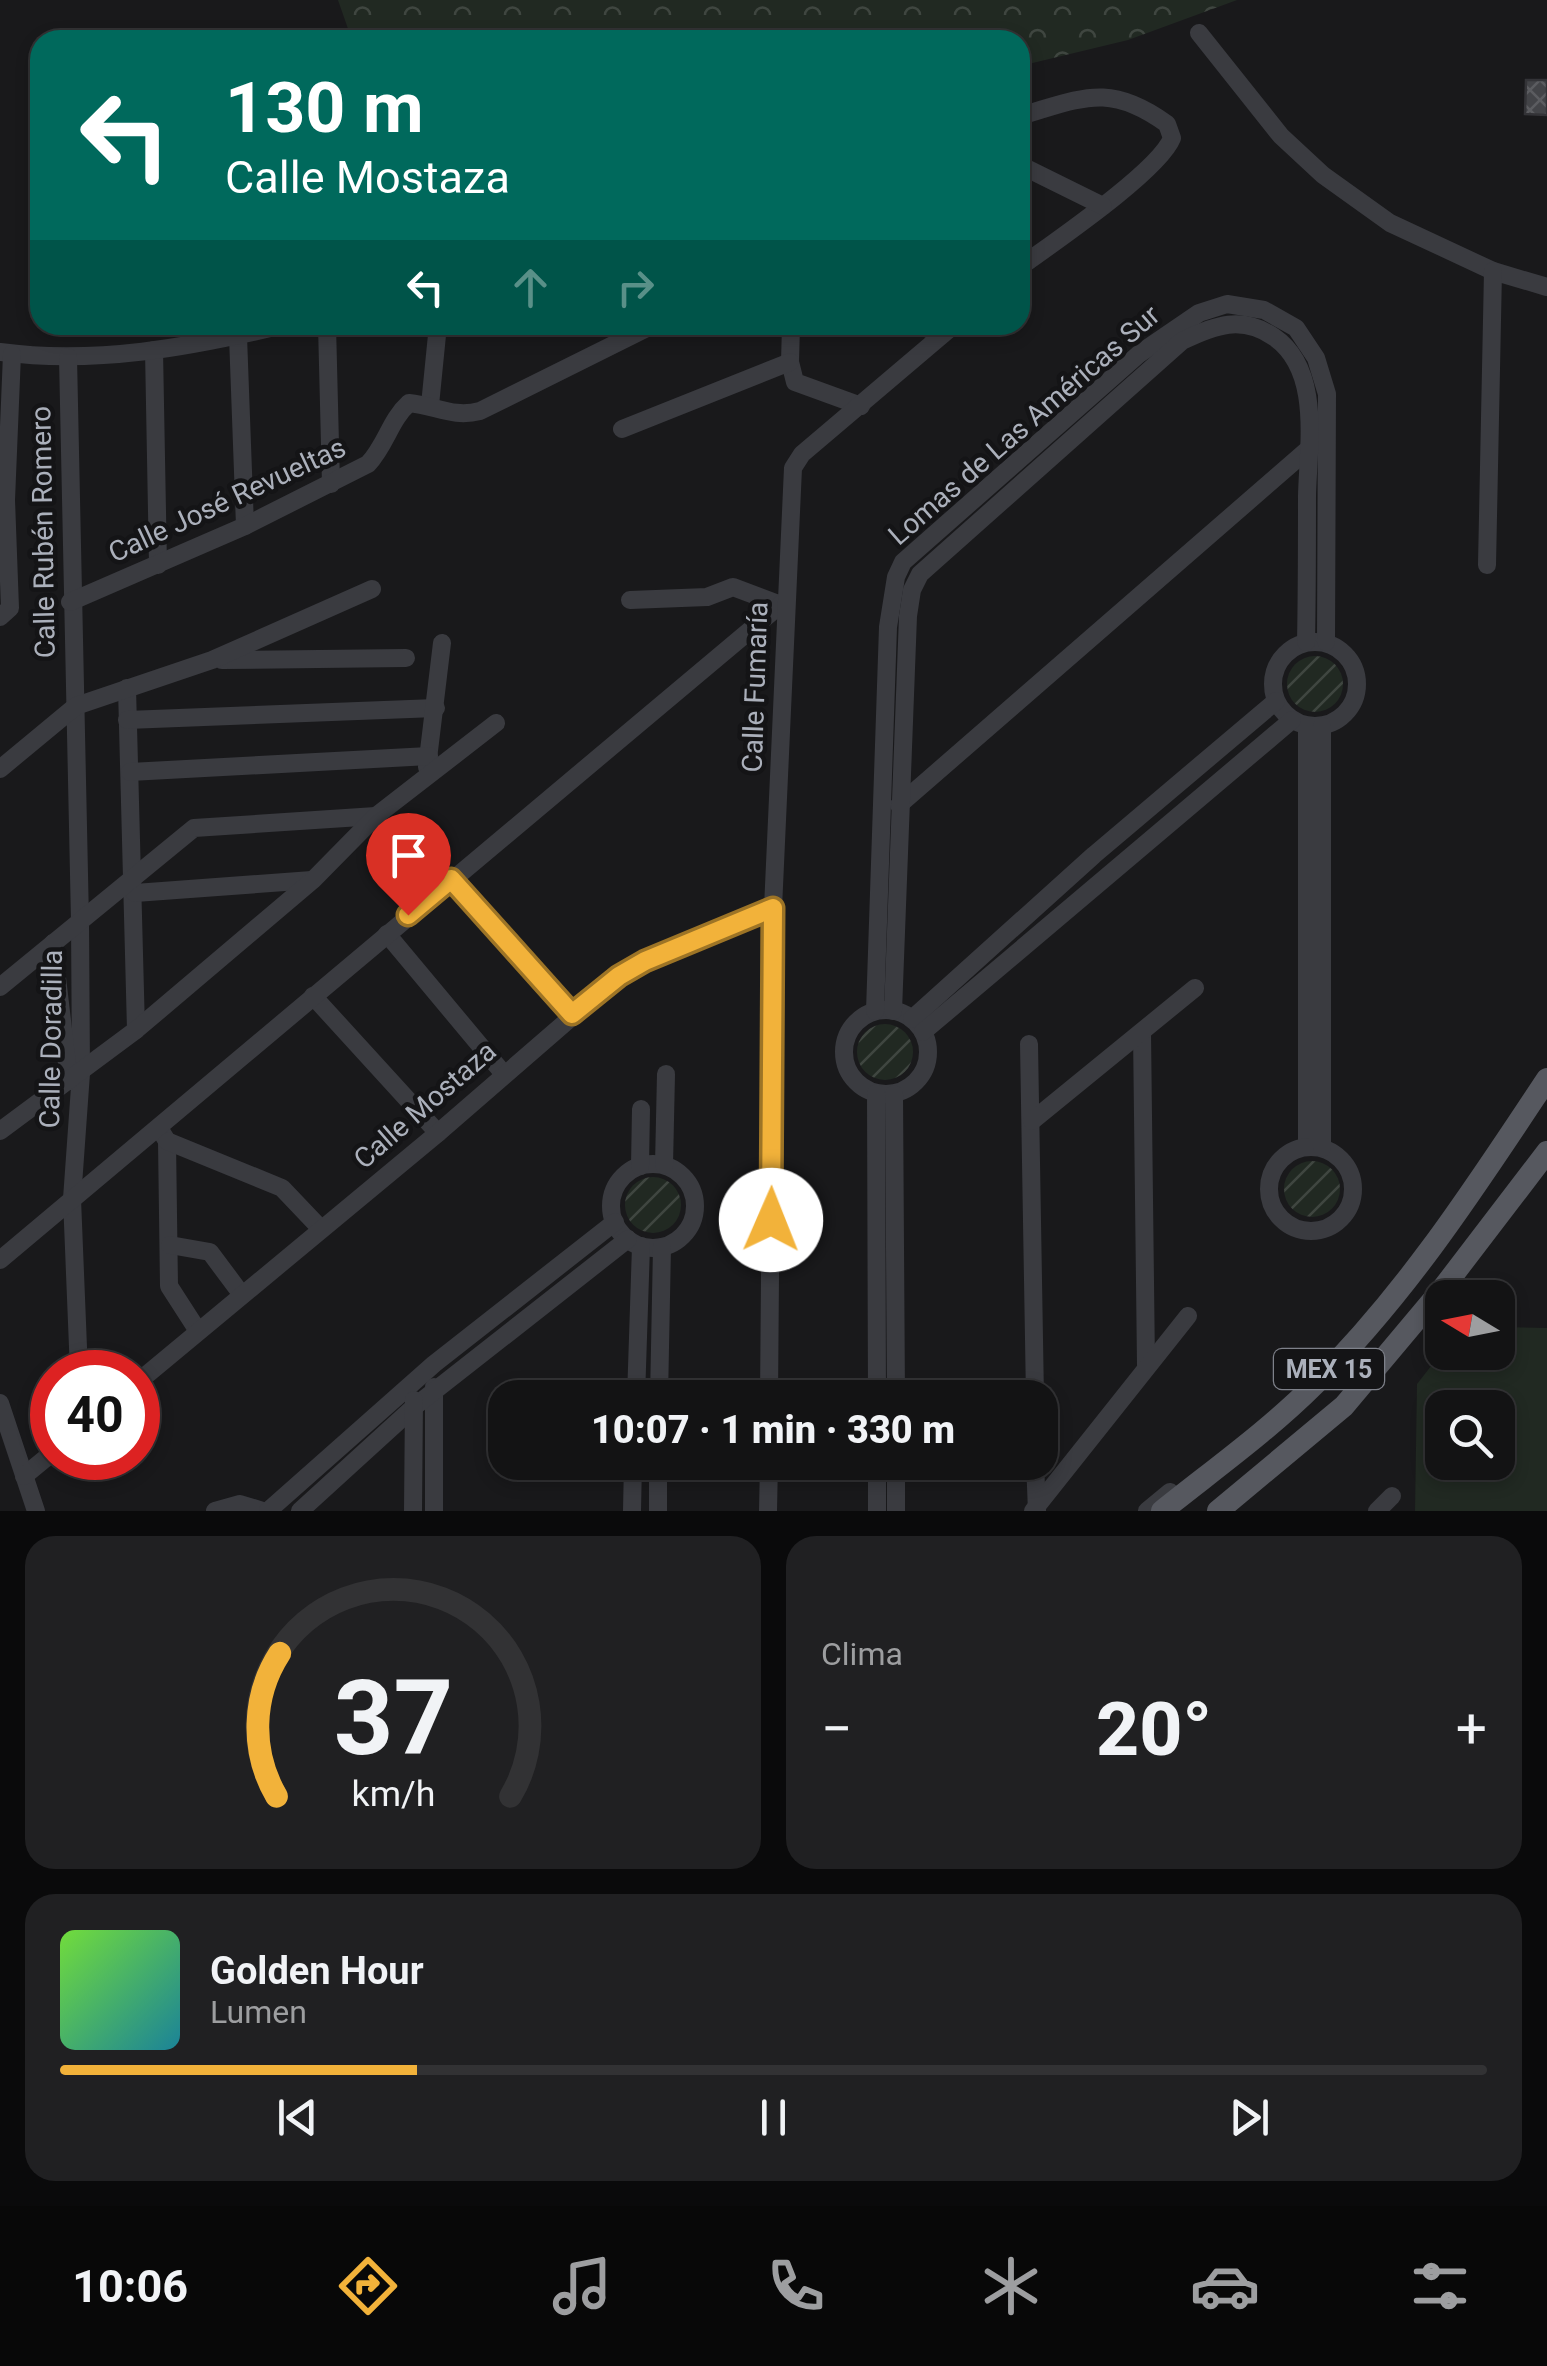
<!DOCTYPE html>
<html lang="es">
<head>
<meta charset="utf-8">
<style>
	:root { --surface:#131314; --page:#202022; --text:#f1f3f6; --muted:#9d9ea0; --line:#323234; --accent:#f2b23a }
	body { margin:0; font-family:Roboto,sans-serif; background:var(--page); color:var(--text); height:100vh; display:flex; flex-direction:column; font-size:38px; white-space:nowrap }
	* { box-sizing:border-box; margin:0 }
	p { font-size:32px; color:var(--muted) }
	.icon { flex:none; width:55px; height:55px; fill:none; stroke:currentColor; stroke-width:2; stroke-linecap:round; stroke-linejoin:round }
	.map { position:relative; height:1511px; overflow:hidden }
	.drawer { display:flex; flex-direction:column; gap:25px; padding:25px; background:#0a0a0b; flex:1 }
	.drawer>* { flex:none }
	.hud { position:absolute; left:30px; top:30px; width:1000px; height:305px; border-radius:30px; box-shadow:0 5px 15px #0003,0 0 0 2px var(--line); background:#00695c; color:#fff; overflow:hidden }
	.needle { width:65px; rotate:280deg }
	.controls { position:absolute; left:1425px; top:1280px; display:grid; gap:20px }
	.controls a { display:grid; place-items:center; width:90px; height:90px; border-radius:20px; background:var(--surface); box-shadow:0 5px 15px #0003,0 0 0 2px var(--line); font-size:50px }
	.speed { position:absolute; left:30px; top:1350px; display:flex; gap:20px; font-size:50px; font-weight:700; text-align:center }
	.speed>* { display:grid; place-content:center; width:130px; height:130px; border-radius:50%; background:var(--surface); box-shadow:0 5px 15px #0003,0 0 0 2px var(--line); line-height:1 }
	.speed .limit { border:15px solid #d22; background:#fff; color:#111 }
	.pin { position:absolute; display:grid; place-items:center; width:85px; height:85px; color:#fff; margin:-102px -42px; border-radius:50% 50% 50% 0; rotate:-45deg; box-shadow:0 0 10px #0007 }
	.pin .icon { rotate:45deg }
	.me { position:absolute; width:110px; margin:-55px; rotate:1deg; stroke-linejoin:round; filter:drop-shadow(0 0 8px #0008) }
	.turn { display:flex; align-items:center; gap:35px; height:210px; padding:0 30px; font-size:45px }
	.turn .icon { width:130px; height:130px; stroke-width:2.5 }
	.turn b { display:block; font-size:70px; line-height:85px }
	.lanes { display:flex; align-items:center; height:95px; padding:0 30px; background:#0003; justify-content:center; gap:50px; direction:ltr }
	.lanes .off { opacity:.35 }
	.big { font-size:75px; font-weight:800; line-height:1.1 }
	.drawer .tile { flex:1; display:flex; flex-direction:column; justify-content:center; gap:15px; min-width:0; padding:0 35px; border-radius:30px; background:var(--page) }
	.drawer .dial { align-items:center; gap:0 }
	.dial svg { height:260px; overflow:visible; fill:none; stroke:var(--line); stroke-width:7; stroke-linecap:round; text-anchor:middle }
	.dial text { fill:var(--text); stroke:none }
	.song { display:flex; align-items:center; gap:30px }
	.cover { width:120px; height:120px; border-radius:15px; background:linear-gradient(135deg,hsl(100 70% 55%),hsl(190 70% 35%)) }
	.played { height:10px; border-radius:5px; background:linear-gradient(90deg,var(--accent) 25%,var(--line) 25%) }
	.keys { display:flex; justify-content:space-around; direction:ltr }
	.heat { display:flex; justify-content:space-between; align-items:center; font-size:55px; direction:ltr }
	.drawer .tiles { flex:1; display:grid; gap:25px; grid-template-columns:1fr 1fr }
	.tile:last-child { grid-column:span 2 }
	.trip { position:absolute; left:488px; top:1380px; width:570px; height:100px; border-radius:30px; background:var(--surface); box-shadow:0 5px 15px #0003,0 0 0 2px var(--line); font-weight:800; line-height:100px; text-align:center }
	.dock { display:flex; height:160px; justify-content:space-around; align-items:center; background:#080808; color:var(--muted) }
	.dock .icon { width:70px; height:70px }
	.dock .on { color:var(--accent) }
	.dock b { font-size:45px; color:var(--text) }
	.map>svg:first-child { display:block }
	.forest { fill:url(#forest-crowns) }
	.garden { fill:url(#garden-furrows) }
	.pitch { fill:#212922; fill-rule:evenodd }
	.building { fill:url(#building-cross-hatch); stroke:#333337; stroke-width:2.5 }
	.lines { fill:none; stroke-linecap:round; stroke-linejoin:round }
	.minor { stroke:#3a3b40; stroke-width:18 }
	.major { stroke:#56585f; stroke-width:22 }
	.route-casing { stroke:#9d7426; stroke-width:25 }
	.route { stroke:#f2b23a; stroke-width:18 }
	.labels { text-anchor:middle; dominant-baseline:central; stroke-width:9; stroke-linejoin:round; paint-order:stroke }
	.shield { fill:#141416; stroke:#7e818a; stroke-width:2.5 }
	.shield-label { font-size:25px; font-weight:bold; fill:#abb0bb }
	.street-label { font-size:28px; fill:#abb0bb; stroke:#141416 }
</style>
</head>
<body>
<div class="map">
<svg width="1547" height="1511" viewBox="0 0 1547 1511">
	<defs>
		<pattern id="forest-crowns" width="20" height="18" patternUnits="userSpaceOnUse" patternTransform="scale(2.5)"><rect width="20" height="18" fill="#212922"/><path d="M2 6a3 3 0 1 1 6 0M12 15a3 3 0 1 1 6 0" fill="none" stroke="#3f4640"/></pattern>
		<pattern id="garden-furrows" width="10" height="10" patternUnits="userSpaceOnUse" patternTransform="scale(2.5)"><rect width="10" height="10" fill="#212922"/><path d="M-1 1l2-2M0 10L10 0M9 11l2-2" fill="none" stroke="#3f4640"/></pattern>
		<pattern id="building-cross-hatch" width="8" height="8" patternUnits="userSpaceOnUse" patternTransform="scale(2.5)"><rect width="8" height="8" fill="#434448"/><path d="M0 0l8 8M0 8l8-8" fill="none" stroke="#5b5c60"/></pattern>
	</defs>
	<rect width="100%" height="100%" fill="#19191b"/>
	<path class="forest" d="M338,0h899l-109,40 -108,26v-26h-668z"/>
	<g class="garden">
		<circle cx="1315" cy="684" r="28"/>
		<circle cx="885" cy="1052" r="28"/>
		<circle cx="1312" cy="1189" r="28"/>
		<circle cx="653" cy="1205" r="28"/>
	</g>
	<path class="pitch" d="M1498,1327l49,1v183h-132l2,-127 25,-32h56zM1442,1408h56v54h-56z"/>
	<path class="building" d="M1526,80h21v35l-22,-1z"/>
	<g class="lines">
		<g class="minor">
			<path d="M1199,33l82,103 42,39 67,48 103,48 54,16"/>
			<path d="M1020,116c63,-18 89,-34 147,8l5,14c-13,33 -119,105 -152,129"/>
			<path d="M1020,165l83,41"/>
			<path d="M327,325l4,159"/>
			<path d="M791,325l-1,37 5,20 66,24"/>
			<path d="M919,325l23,10"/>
			<path d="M238,336l7,190"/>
			<path d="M154,350l4,215"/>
			<path d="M0,352c94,13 191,-5 283,-27"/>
			<path d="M68,357l12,564 1,152 -9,126 7,173"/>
			<path d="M430,405l8,-80"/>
			<path d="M622,429l168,-67"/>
			<path d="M1487,565l6,-294"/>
			<path d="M630,600l77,-3 26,-10 45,17"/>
			<path d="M70,602l175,-76 123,-62c18,-19 22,-44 41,-61 28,3 44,15 71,8l173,-86"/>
			<path d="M0,617l10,-9 -4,-108 6,-146"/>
			<circle cx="1315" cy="684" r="42"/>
			<path d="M222,660l184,-2"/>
			<path d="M127,688l9,342"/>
			<path d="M127,720l309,-12"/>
			<path d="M1307,726v421"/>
			<path d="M427,767l15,-124"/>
			<path d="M0,769l76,-63 136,-46 160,-71"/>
			<path d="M130,772l299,-16"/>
			<path d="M899,805l414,-360"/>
			<path d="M451,879l121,135"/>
			<path d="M135,893l177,-13"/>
			<path d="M387,934l116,139"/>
			<path d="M53,943l16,138"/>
			<path d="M0,987l194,-159 182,-12"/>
			<path d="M313,996l125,137"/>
			<circle cx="886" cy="1052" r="42"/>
			<path d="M875,1011l13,-384 8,-50 7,-15 236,-208 60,-41 28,-9 37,6 32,18 20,30 11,36 -1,248"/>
			<path d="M893,1011l15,-395 4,-26 8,-16 262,-233c33,-16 60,-26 92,-4 48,33 34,109 33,159 0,48 0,97 -1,146"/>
			<path d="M912,1019l182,-164 182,-154"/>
			<path d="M923,1032l369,-312"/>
			<path d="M1142,1032l4,333"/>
			<path d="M1029,1044l6,354"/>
			<path d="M876,1093l1,305"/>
			<path d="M894,1094l2,304"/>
			<path d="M1032,1121l163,-133"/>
			<path d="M159,1128l8,13 2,145 29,45"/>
			<path d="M0,1131l136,-101 177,-150 63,-64 120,-93"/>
			<path d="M167,1141l115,47 39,41"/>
			<circle cx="1311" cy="1189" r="42"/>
			<path d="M1322,1148v-422"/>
			<circle cx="653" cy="1206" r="42"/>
			<path d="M664,1165l2,-91"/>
			<path d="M640,1166l1,-57"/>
			<path d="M170,1245l40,7 32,43"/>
			<path d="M0,1260l786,-660"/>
			<path d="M138,1382l300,-249 181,-157 26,-15 128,-53"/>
			<path d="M434,1387v124"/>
			<path d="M636,1398l5,-152"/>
			<path d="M659,1398l3,-151"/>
			<path d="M769,1398l4,-490 20,-440 9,-14 152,-129"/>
			<path d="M0,1403l36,108"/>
			<path d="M877,1462v49"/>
			<path d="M896,1462v49"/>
			<path d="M1035,1462l2,49"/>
			<path d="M24,1476l28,-23"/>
			<path d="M215,1511l25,-7 23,7"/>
			<path d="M268,1511l166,-147 181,-142"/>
			<path d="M300,1511l114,-104 214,-168"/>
			<path d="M413,1511l1,-111"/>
			<path d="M632,1511l1,-49"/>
			<path d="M658,1511v-49"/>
			<path d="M768,1511l1,-49"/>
			<path d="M1033,1511l155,-195"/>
			<path d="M1147,1511l23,-19"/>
			<path d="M1377,1511l15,-15"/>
		</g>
		<g class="major">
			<path d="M1162,1511c51,-41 106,-80 153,-127 92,-91 161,-198 232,-305"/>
			<path d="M1218,1511l126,-105 99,-118 104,-136"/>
		</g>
	</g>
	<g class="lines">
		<g class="route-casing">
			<path id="route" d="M408,915l43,-36 121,135 47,-38 26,-15 128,-53 -2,312"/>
		</g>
		<use href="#route" class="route"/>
	</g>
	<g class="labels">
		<rect class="shield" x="1274" y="1349" width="110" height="40" rx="8"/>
		<g class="shield-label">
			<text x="1329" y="1369">MEX 15</text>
		</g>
		<g class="street-label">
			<text transform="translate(1024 425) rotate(-41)">Lomas de Las Américas Sur</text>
			<text transform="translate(227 500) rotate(-25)">Calle José Revueltas</text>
			<text transform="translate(43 532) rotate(-91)">Calle Rubén Romero</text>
			<text transform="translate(755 687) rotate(-88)">Calle Fumaría</text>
			<text transform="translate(51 1039) rotate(-89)">Calle Doradilla</text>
			<text transform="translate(425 1105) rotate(-41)">Calle Mostaza</text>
		</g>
	</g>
</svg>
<div class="controls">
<a><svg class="needle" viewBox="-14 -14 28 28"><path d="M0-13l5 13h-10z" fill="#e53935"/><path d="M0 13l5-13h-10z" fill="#9d9ea0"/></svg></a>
<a><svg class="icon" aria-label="search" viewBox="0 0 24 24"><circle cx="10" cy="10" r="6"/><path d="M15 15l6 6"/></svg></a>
</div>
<div class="speed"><div class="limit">40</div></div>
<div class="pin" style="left:408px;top:915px;background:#d93025"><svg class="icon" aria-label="arrive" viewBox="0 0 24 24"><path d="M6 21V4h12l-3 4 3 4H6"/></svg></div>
<svg class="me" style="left:771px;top:1220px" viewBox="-20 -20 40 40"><circle r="19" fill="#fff"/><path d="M0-13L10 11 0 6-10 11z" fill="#f2b23a"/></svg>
<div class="trip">10:07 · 1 min · 330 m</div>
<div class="hud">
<div class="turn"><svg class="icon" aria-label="left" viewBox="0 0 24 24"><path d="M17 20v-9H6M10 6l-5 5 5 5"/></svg><div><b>130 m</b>Calle Mostaza</div></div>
<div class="lanes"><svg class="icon" aria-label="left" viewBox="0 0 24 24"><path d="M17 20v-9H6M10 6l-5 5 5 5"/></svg><svg class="icon off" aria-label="ahead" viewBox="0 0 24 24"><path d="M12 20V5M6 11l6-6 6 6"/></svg><svg class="icon off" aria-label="right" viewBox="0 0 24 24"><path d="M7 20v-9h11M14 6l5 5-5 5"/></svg></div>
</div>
</div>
<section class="drawer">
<div class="tiles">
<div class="tile dial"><svg viewBox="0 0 100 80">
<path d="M14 69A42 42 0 1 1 86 69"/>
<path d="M14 69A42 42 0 0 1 15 25" stroke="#f2b23a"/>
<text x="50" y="56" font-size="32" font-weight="700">37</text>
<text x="50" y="72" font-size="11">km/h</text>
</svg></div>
<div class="tile"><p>Clima</p>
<div class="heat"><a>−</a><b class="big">20°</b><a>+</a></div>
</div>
<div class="tile">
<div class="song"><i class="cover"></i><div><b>Golden Hour</b><p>Lumen</p></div></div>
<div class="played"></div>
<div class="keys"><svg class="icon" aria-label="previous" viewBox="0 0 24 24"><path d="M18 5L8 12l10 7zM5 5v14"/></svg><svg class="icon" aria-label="pause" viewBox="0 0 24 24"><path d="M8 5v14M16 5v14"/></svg><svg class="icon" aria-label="next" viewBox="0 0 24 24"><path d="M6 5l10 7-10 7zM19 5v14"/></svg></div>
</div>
</div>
</section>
<nav class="dock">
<b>10:06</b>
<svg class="icon on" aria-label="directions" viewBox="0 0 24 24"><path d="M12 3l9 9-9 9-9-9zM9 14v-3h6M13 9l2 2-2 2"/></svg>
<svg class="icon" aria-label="music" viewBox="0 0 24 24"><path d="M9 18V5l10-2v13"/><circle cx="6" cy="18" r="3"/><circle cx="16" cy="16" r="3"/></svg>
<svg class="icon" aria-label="phone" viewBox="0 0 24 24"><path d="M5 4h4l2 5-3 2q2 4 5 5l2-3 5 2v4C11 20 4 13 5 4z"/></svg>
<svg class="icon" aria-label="climate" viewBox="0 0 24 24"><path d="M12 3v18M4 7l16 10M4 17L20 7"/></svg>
<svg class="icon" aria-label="car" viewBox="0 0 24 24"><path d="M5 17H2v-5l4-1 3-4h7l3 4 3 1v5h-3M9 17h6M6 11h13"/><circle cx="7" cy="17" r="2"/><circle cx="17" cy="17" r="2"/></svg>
<svg class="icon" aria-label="filters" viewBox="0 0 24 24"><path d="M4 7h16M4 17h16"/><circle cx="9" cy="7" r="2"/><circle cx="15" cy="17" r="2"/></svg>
</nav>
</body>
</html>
